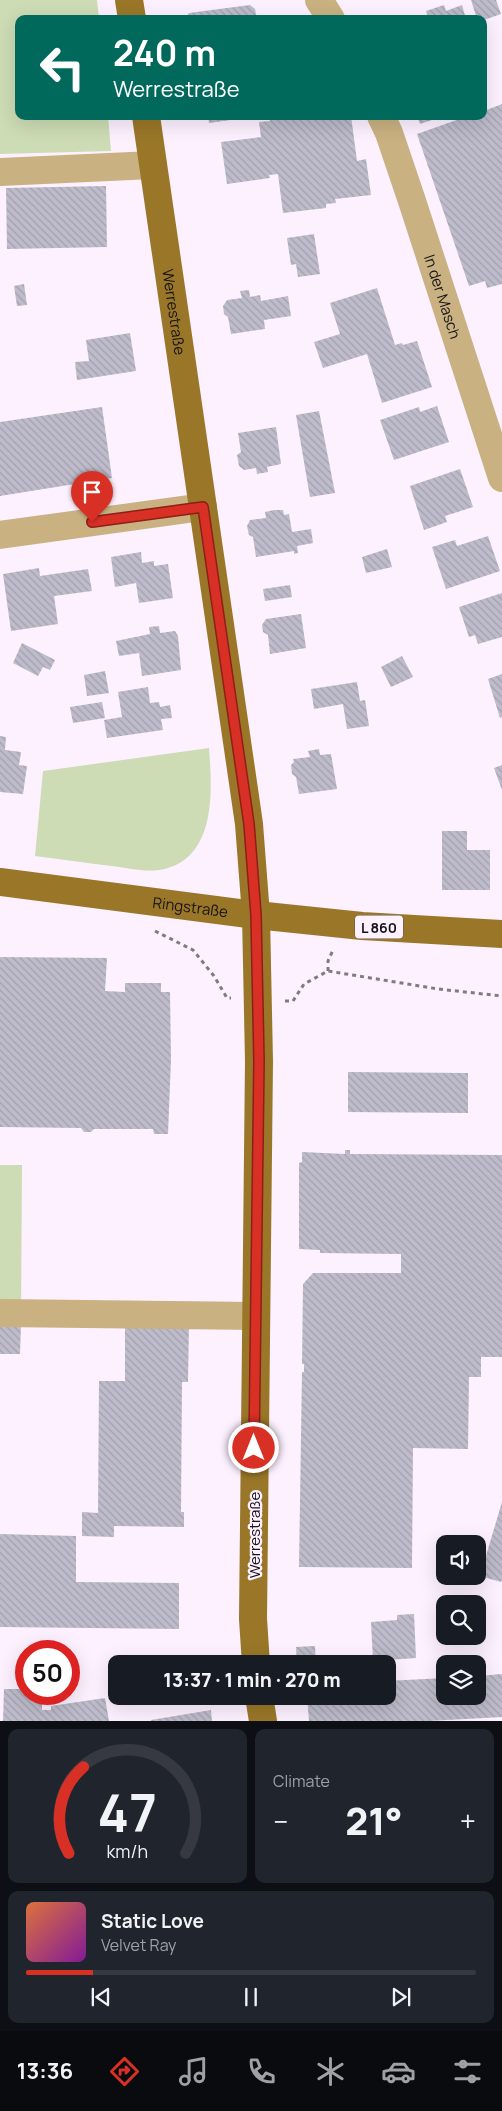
<!DOCTYPE html>
<html lang="en">
<head>
<meta charset="utf-8">
<style>
	:root { --surface:#171b24; --page:#20242c; --text:#f1f3f6; --muted:#9ea1a6; --line:#363941; --accent:#d93025 }
	body { margin:0; font-family:Manrope,sans-serif; background:var(--page); color:var(--text); height:100vh; display:flex; flex-direction:column; font-size:19px; white-space:nowrap }
	* { box-sizing:border-box; margin:0 }
	p { font-size:16px; color:var(--muted) }
	.icon { flex:none; width:28px; height:28px; fill:none; stroke:currentColor; stroke-width:2; stroke-linecap:round; stroke-linejoin:round }
	.map { position:relative; height:1721px; overflow:hidden }
	.side { display:flex; flex-direction:column; gap:8px; padding:8px; background:#0d0f14; flex:1 }
	.side>* { flex:none }
	.banner { position:absolute; left:15px; top:15px; width:472px; height:105px; border-radius:10px; box-shadow:0 5px 20px #0002; background:#00695c; color:#fff; overflow:hidden }
	.tools { position:absolute; left:436px; top:1535px; display:grid; gap:10px }
	.tools a { display:grid; place-items:center; width:50px; height:50px; border-radius:10px; background:var(--surface); box-shadow:0 5px 20px #0002; font-size:25px }
	.speed { position:absolute; left:15px; top:1640px; display:flex; gap:10px; font-size:25px; font-weight:700; text-align:center }
	.speed>* { display:grid; place-content:center; width:65px; height:65px; border-radius:50%; background:var(--surface); box-shadow:0 5px 20px #0002; line-height:1 }
	.speed .limit { border:8px solid #d22; background:#fff; color:#111 }
	.pin { position:absolute; display:grid; place-items:center; width:42px; height:42px; color:#fff; margin:-51px -21px; border-radius:50% 50% 50% 0; rotate:-45deg; box-shadow:0 0 5px #0007 }
	.pin .icon { rotate:45deg }
	.me { position:absolute; width:55px; margin:-28px; rotate:0deg; stroke-linejoin:round; filter:drop-shadow(0 0 4px #0008) }
	.turn { display:flex; align-items:center; gap:18px; height:105px; padding:0 15px; font-size:22px }
	.turn .icon { width:65px; height:65px; stroke-width:2.5 }
	.turn b { display:block; font-size:35px; line-height:42px }
	.big { font-size:38px; font-weight:800; line-height:1.1 }
	.side .tile { flex:1; display:flex; flex-direction:column; justify-content:center; gap:8px; min-width:0; padding:0 18px; border-radius:10px; background:var(--page) }
	.side .dial { align-items:center; gap:0 }
	.dial svg { height:130px; overflow:visible; fill:none; stroke:var(--line); stroke-width:7; stroke-linecap:round; text-anchor:middle }
	.dial text { fill:var(--text); stroke:none }
	.song { display:flex; align-items:center; gap:15px }
	.cover { width:60px; height:60px; border-radius:8px; background:linear-gradient(135deg,hsl(20 70% 55%),hsl(290 70% 35%)) }
	.played { height:5px; border-radius:2px; background:linear-gradient(90deg,var(--accent) 15%,var(--line) 15%) }
	.keys { display:flex; justify-content:space-around; direction:ltr }
	.heat { display:flex; justify-content:space-between; align-items:center; font-size:28px; direction:ltr }
	.side .tiles { flex:1; display:grid; gap:8px; grid-template-columns:1fr 1fr }
	.tile:last-child { grid-column:span 2 }
	.trip { position:absolute; left:108px; top:1655px; width:288px; height:50px; border-radius:10px; background:var(--surface); box-shadow:0 5px 20px #0002; font-weight:800; line-height:50px; text-align:center }
	.dock { display:flex; height:80px; justify-content:space-around; align-items:center; background:#090b0e; color:var(--muted) }
	.dock .icon { width:35px; height:35px }
	.dock .active { color:var(--accent) }
	.dock b { font-size:22px; color:var(--text) }
	.map>svg:first-child { display:block }
	.grass { fill:#cddcb4 }
	.building { fill:url(#building-back-hatch) }
	.lines { fill:none; stroke-linecap:round; stroke-linejoin:round }
	.path { stroke:#827a83; stroke-width:3; stroke-dasharray:4 4; stroke-linecap:butt }
	.minor { stroke:#c9b181; stroke-width:28 }
	.major { stroke:#9a7728; stroke-width:28 }
	.route-casing { stroke:#8d1f18; stroke-width:12 }
	.route { stroke:#d93025; stroke-width:9 }
	.labels { text-anchor:middle; dominant-baseline:central; stroke-width:4.5; stroke-linejoin:round; paint-order:stroke }
	.shield { fill:#fdf1ff; stroke:#5b555c; stroke-width:1 }
	.shield-label { font-size:14px; font-weight:bold; fill:#161216 }
	.street-label { font-size:15px; fill:#161216; stroke:#fdf1ff }
</style>
</head>
<body>
<div class="map">
<svg width="502" height="1721" viewBox="0 0 502 1721">
	<defs>
		<pattern id="building-back-hatch" width="6" height="6" patternUnits="userSpaceOnUse" patternTransform="scale(1.25)"><rect width="6" height="6" fill="#bebbcb"/><path d="M-1 5l2 2M0 0l6 6M5-1l2 2" fill="none" stroke="#a3a0ae"/></pattern>
	</defs>
	<rect width="100%" height="100%" fill="#fdf1ff"/>
	<g class="grass">
		<path d="M0,0h97l2,19h-80v97h89l3,35 -111,3z"/>
		<path d="M209,748c3,39 8,105 -41,120 -18,6 -39,0 -57,-2 -26,-3 -51,-7 -76,-10l8,-85z"/>
		<path d="M0,1165h22l-1,159h-21z"/>
	</g>
	<g class="building">
		<path d="M471,0h25l5,14 -17,6 -7,-1z"/>
		<path d="M250,5l5,4 2,10h-72l4,-6z"/>
		<path d="M444,5l2,6 16,-6 4,14h-41l3,-2 -2,-6z"/>
		<path d="M502,104v180l-15,4 -2,-7 -16,5 -52,-152 51,-18h16v-5z"/>
		<path d="M208,116h37v2l-36,5z"/>
		<path d="M269,116h82l6,45 9,-2 5,36 -36,4 1,4 -10,1v4l-43,5 -5,-39 -9,1 1,3 -43,6 -6,-42 40,-5 -2,-15 11,-1z"/>
		<path d="M417,116h24v1l-21,7z"/>
		<path d="M106,186l1,61 -100,2 -1,-61z"/>
		<path d="M314,234l6,40 -22,3 -2,-13 -5,1 -4,-27z"/>
		<path d="M24,284l3,21 -10,1 -3,-20z"/>
		<path d="M377,288l18,57 7,-2 1,2 14,-4 15,46 -50,16 -15,-49 -44,14 -9,-26 26,-8 -10,-31z"/>
		<path d="M249,290l1,7 10,-2 1,6 27,-5 3,20 -27,4 1,9 -34,5 -3,-17 -4,-3 -1,-8 4,-6 15,-2 -2,-7z"/>
		<path d="M130,333l6,38 -59,9 -2,-18 14,-1 -3,-21z"/>
		<path d="M437,406l12,36 -55,18 -14,-40 39,-13 1,5z"/>
		<path d="M102,407l10,71 -112,18v-74z"/>
		<path d="M319,411l16,82 -25,4 -14,-82z"/>
		<path d="M276,427l5,37 -14,3 1,5 -11,2 -1,-6 -12,2 -5,-4 -2,-11 4,-3 -3,-19z"/>
		<path d="M460,469l13,38 -28,9 2,6 -23,8 -14,-44z"/>
		<path d="M274,510h9l1,5 5,-1 3,18 19,-3 2,14 -16,3 1,7 -4,1v-3l-38,6 -3,-20 -4,-2 -2,-9 3,-6 16,-2 -1,-6z"/>
		<path d="M488,536l12,35 -54,18 -14,-42 23,-7 2,6z"/>
		<path d="M387,549l5,18 -26,6 -4,-16z"/>
		<path d="M141,552l1,11 12,-2v5l14,-2 5,34 -34,5 -3,-20 -21,4 -4,-30z"/>
		<path d="M39,568l1,8 48,-7 4,22 -38,5 4,28 -47,7 -8,-57z"/>
		<path d="M290,585l2,12 -27,4 -2,-12z"/>
		<path d="M502,593v44l-24,7 -3,-9 -6,2 -10,-30z"/>
		<path d="M301,614l5,34 -36,6 -2,-19 -5,-3 -1,-7 4,-6z"/>
		<path d="M159,626l1,7 15,-2 3,5 3,34 -39,6 -3,-23 -20,3 -3,-15 34,-7 -1,-7z"/>
		<path d="M22,643l33,17 -5,10 -7,-3 -5,9 -25,-13z"/>
		<path d="M402,656l11,21 -22,10 -10,-20z"/>
		<path d="M105,671l4,22 -22,3 -3,-21z"/>
		<path d="M502,674v43l-2,1 -12,-39z"/>
		<path d="M357,682l3,19 5,-1 4,26 -22,3 -4,-25 -29,5 -3,-20z"/>
		<path d="M148,687l2,16 9,-1 1,5 10,-2 2,13 -11,1 2,11 -56,8 -3,-18 18,-3 -4,-25z"/>
		<path d="M102,702l3,16 -32,5 -3,-16z"/>
		<path d="M0,736l6,1 -1,13 16,2 -2,13 8,1 -4,28 -23,-2z"/>
		<path d="M319,749l1,6 11,-1 6,35 -38,5 -3,-17 -4,-3 -1,-9 3,-3 -1,-3 17,-2 -2,-6z"/>
		<path d="M502,765v25l-8,-22z"/>
		<path d="M442,831h25v19h23v40h-48z"/>
		<path d="M0,957l107,1 -2,33 20,1v-9h36v9h9l1,67 -3,75h-14l-1,-5h-59l-3,3h-7l-3,-4 -81,-1z"/>
		<path d="M348,1072l120,1v40l-120,-1z"/>
		<path d="M345,1150h5v4l152,1v202h-21v20h-12l-1,72 -55,-1 -1,120 -113,-1 3,-195h2v-8h-2l1,-80 10,-11h88v-19l-81,-1v-3l-21,-1v-86l3,-1v-10l43,2z"/>
		<path d="M0,1324h21l-1,30h-20z"/>
		<path d="M125,1325h64l-1,57h-6l-1,130h3v15l-70,-1v11l-32,-1v-24l16,1 1,-132h26z"/>
		<path d="M502,1502v78l-1,2 -21,-6z"/>
		<path d="M0,1534l76,2v46l103,1v46l-179,-2z"/>
		<path d="M414,1614l2,44 -43,3 -2,-39 26,-2v-5z"/>
		<path d="M315,1646l1,18h-19l-1,-17z"/>
		<path d="M502,1674v43l-73,4h-120l-2,-25h79v-15l59,-3v18h33v-20z"/>
		<path d="M26,1684v10h19l2,8 -5,1v7h9v-4l54,-8 4,23h-106l1,-32h16v-4z"/>
		<path d="M211,1710l1,11h-61v-1z"/>
	</g>
	<g class="lines">
		<g class="path">
			<path d="M155,931l38,19 21,26 13,22h4"/>
			<path d="M328,971v-10l5,-11"/>
			<path d="M285,1001h8l11,-17 24,-13 110,18 64,7"/>
		</g>
		<g class="minor">
			<path d="M319,0l12,19"/>
			<path id="s1" d="M381,116l8,17 23,68 90,277"/>
			<path d="M0,172l153,-7"/>
			<path d="M0,535l203,-28"/>
			<path d="M0,1313l255,3"/>
		</g>
		<g class="major">
			<path d="M129,0l3,19"/>
			<path id="s2" d="M146,116l103,708 7,91 3,146 -6,558 3,45"/>
			<path id="s3" d="M0,882l256,33 106,11 140,8"/>
			<path d="M259,1696l4,25"/>
		</g>
	</g>
	<g class="lines">
		<g class="route-casing">
			<path id="route" d="M92,522l111,-15 46,317 7,91 3,146 -5,387"/>
		</g>
		<use href="#route" class="route"/>
	</g>
	<g class="labels">
		<rect class="shield" x="355" y="915.5" width="48" height="23" rx="4"/>
		<g class="shield-label">
			<text x="379" y="927">L 860</text>
		</g>
		<g class="street-label">
			<text stroke="none"><textPath href="#s1" startOffset="191">In der Masch</textPath></text>
			<text stroke="none"><textPath href="#s2" startOffset="198">Werrestraße</textPath></text>
			<text stroke="none"><textPath href="#s3" startOffset="192">Ringstraße</textPath></text>
			<text transform="translate(254 1535) rotate(-90)">Werrestraße</text>
		</g>
	</g>
</svg>
<div class="tools">
<a><svg class="icon" aria-label="sound" viewBox="0 0 24 24"><path d="M4 9h4l5-4v14l-5-4H4zM17 9q2 3 0 6"/></svg></a>
<a><svg class="icon" aria-label="search" viewBox="0 0 24 24"><circle cx="10" cy="10" r="6"/><path d="M15 15l6 6"/></svg></a>
<a><svg class="icon" aria-label="layers" viewBox="0 0 24 24"><path d="M12 4l9 5-9 5-9-5zM3 14l9 5 9-5"/></svg></a>
</div>
<div class="speed"><div class="limit">50</div></div>
<div class="pin" style="left:92px;top:522px;background:#d93025"><svg class="icon" aria-label="arrive" viewBox="0 0 24 24"><path d="M6 21V4h12l-3 4 3 4H6"/></svg></div>
<svg class="me" style="left:254px;top:1448px" viewBox="-20 -20 40 40"><circle r="17" fill="#d93025" stroke="#fff" stroke-width="3"/><path d="M0-11L8 9 0 5-8 9z" fill="#fff"/></svg>
<div class="trip">13:37 · 1 min · 270 m</div>
<div class="banner">
<div class="turn"><svg class="icon" aria-label="left" viewBox="0 0 24 24"><path d="M17 20v-9H6M10 6l-5 5 5 5"/></svg><div><b>240 m</b>Werrestraße</div></div>
</div>
</div>
<section class="side">
<div class="tiles">
<div class="tile dial"><svg viewBox="0 0 100 80">
<path d="M14 69A42 42 0 1 1 86 69"/>
<path d="M14 69A42 42 0 0 1 23 16" stroke="#d93025"/>
<text x="50" y="56" font-size="32" font-weight="700">47</text>
<text x="50" y="72" font-size="11">km/h</text>
</svg></div>
<div class="tile"><p>Climate</p>
<div class="heat"><a>−</a><b class="big">21°</b><a>+</a></div>
</div>
<div class="tile">
<div class="song"><i class="cover"></i><div><b>Static Love</b><p>Velvet Ray</p></div></div>
<div class="played"></div>
<div class="keys"><svg class="icon" aria-label="previous" viewBox="0 0 24 24"><path d="M18 5L8 12l10 7zM5 5v14"/></svg><svg class="icon" aria-label="pause" viewBox="0 0 24 24"><path d="M8 5v14M16 5v14"/></svg><svg class="icon" aria-label="next" viewBox="0 0 24 24"><path d="M6 5l10 7-10 7zM19 5v14"/></svg></div>
</div>
</div>
</section>
<nav class="dock">
<b>13:36</b>
<svg class="icon active" aria-label="directions" viewBox="0 0 24 24"><path d="M12 3l9 9-9 9-9-9zM9 14v-3h6M13 9l2 2-2 2"/></svg>
<svg class="icon" aria-label="music" viewBox="0 0 24 24"><path d="M9 18V5l10-2v13"/><circle cx="6" cy="18" r="3"/><circle cx="16" cy="16" r="3"/></svg>
<svg class="icon" aria-label="phone" viewBox="0 0 24 24"><path d="M5 4h4l2 5-3 2q2 4 5 5l2-3 5 2v4C11 20 4 13 5 4z"/></svg>
<svg class="icon" aria-label="climate" viewBox="0 0 24 24"><path d="M12 3v18M4 7l16 10M4 17L20 7"/></svg>
<svg class="icon" aria-label="car" viewBox="0 0 24 24"><path d="M5 17H2v-5l4-1 3-4h7l3 4 3 1v5h-3M9 17h6M6 11h13"/><circle cx="7" cy="17" r="2"/><circle cx="17" cy="17" r="2"/></svg>
<svg class="icon" aria-label="filters" viewBox="0 0 24 24"><path d="M4 7h16M4 17h16"/><circle cx="9" cy="7" r="2"/><circle cx="15" cy="17" r="2"/></svg>
</nav>
</body>
</html>
